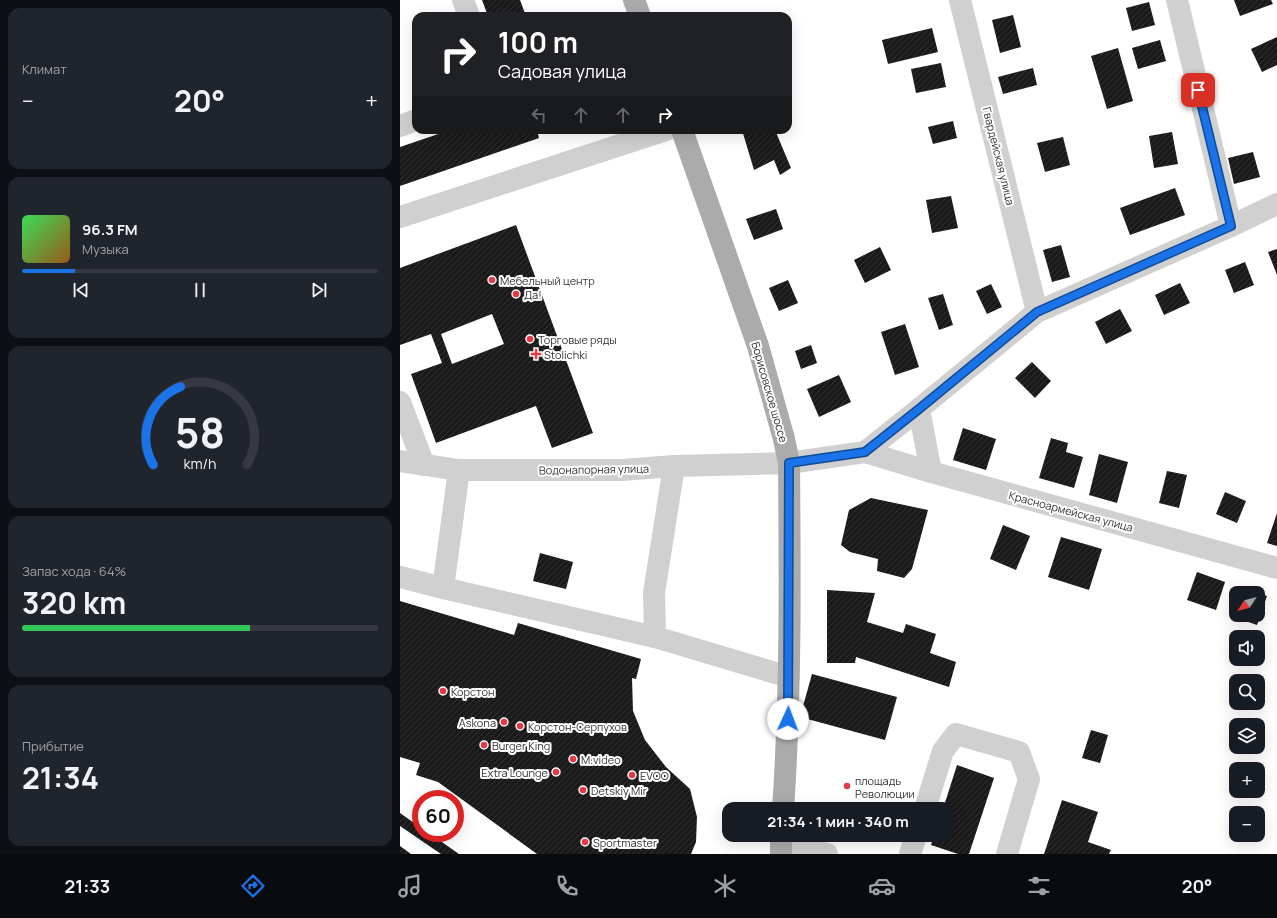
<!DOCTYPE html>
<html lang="ru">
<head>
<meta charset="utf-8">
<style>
	:root { --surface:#171b24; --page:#20242c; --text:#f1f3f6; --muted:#9ea1a6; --line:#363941; --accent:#1a73e8 }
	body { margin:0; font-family:Manrope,sans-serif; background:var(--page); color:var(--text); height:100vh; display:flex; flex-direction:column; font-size:15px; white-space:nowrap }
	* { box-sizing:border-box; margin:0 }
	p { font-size:13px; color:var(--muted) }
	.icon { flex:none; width:22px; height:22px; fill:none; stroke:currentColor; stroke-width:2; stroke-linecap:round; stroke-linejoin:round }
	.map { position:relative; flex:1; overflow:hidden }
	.details { display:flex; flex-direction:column; gap:8px; padding:8px; background:#0d0f14; width:400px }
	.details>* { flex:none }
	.banner { position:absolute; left:12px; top:12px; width:380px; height:122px; border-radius:12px; box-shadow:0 4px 16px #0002; background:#202124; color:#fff; overflow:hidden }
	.needle { width:26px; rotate:234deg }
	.tools { position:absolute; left:829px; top:586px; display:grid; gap:8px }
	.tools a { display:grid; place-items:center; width:36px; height:36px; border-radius:8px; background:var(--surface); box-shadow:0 4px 16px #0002; font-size:20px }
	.speed { position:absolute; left:12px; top:790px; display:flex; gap:8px; font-size:20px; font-weight:700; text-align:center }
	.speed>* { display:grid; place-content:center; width:52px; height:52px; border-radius:50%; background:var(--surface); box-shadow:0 4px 16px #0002; line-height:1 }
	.speed .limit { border:6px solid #d22; background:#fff; color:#111 }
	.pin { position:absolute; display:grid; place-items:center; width:34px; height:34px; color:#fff; margin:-17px; border-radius:8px; box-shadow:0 2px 6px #0006 }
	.me { position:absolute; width:44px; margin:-22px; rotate:2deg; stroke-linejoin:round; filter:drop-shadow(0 0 3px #0008) }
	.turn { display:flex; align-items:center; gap:14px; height:84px; padding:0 20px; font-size:18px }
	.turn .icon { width:52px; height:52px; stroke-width:2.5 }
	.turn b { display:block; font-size:28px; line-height:34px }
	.lanes { display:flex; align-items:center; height:38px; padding:0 20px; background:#0003; justify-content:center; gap:20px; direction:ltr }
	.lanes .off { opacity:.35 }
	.big { font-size:30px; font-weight:700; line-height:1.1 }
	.details .tile { flex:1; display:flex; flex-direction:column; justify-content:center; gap:6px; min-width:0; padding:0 14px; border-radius:12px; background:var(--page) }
	.details .dial { align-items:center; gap:0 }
	.dial svg { height:104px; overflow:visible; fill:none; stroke:var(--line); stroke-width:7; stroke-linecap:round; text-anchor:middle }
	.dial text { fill:var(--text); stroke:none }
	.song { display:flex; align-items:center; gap:12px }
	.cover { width:48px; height:48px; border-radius:6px; background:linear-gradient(135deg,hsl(130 70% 55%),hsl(30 70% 35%)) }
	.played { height:4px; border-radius:2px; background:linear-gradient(90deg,var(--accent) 15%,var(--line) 15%) }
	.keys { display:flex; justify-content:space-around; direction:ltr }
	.heat { display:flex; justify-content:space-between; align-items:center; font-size:22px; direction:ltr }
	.charge { height:6px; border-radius:3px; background:linear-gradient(90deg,#34c759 64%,var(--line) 0) }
	.trip { position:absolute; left:322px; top:802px; width:232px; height:40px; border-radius:12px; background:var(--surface); box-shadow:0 4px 16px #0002; font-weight:700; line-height:40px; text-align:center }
	.dock { display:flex; height:64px; justify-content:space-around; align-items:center; background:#090b0e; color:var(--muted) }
	.dock .icon { width:28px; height:28px }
	.dock .current { color:var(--accent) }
	.dock b { font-size:18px; color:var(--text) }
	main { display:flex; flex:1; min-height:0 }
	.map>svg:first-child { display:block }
	.building { fill:url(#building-hatch); fill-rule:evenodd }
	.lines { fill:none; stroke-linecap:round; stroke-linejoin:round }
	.minor { stroke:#d0d0d0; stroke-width:22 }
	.major { stroke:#ababab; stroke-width:22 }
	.route-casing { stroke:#114b97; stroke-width:10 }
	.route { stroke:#1a73e8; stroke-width:7 }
	.poi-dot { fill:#e63946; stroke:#fff; stroke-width:1.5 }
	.labels { text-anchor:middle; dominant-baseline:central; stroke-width:4; stroke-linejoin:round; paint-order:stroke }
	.street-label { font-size:11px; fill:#333; stroke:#fff }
	.poi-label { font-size:11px; fill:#333; stroke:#fff; text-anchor:start }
</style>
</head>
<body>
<main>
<section class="details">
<div class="tile"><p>Климат</p>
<div class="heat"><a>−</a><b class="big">20°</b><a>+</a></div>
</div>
<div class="tile">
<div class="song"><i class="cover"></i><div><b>96.3 FM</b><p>Музыка</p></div></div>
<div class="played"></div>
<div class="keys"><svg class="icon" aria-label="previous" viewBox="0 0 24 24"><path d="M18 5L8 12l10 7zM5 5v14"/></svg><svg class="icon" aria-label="pause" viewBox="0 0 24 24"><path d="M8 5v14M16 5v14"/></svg><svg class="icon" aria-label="next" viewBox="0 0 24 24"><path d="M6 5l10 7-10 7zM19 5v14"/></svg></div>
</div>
<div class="tile dial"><svg viewBox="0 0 100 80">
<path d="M14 69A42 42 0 1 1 86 69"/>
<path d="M14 69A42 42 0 0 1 35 9" stroke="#1a73e8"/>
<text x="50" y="56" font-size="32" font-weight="700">58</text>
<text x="50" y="72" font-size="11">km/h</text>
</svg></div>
<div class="tile"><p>Запас хода · 64%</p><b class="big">320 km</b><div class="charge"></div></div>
<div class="tile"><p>Прибытие</p><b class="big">21:34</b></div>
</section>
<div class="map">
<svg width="877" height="854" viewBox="0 0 877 854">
	<defs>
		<pattern id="building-hatch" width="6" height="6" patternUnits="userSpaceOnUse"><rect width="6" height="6" fill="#1a1a1a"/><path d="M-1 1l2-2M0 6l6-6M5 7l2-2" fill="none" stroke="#333"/></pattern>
	</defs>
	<rect width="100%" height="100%" fill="#fff"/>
	<g class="building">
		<path d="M82,0h38l6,16h-38z"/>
		<path d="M834,0h37l2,4 -33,12z"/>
		<path d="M749,2l6,23 -23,6 -6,-23z"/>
		<path d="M296,12l1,4h-16v-1z"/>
		<path d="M613,15l8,32 -21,6 -8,-33z"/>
		<path d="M532,28l6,24 -50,12 -6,-24z"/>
		<path d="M877,37v28l-15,7 -11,-23z"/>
		<path d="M760,40l6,21 -28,8 -6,-21z"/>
		<path d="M718,48l15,53 -26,8 -16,-53z"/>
		<path d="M541,63l5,24 -30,6 -5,-24z"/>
		<path d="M633,68l4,17 -34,9 -5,-17z"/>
		<path d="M553,121l4,17 -24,6 -5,-17z"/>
		<path d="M50,130h87l2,8 -139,48v-39z"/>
		<path d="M342,130h33l16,38 -11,7 -6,-15 -20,10z"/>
		<path d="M772,132l6,32 -24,4 -5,-32z"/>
		<path d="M663,137l7,28 -25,7 -8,-29z"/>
		<path d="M853,152l7,25 -26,7 -6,-26z"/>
		<path d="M775,188l10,27 -55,20 -10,-27z"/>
		<path d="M551,196l7,32 -26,5 -6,-33z"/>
		<path d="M376,209l7,20 -29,11 -8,-21z"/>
		<path d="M116,225l77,208 -41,15 -16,-42 -100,37 -25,-69 31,-11 -11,-29 -31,11v-77zM92,314l12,30 -52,20 -11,-30z"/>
		<path d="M661,245l9,32 -18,5 -9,-32z"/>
		<path d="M480,247l11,23 -26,13 -11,-23z"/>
		<path d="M877,249v26l-9,-23z"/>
		<path d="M845,262l9,23 -20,8 -9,-23z"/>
		<path d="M388,280l10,23 -19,8 -10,-23z"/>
		<path d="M780,283l10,20 -26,12 -9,-20z"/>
		<path d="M591,284l11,23 -15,7 -11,-23z"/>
		<path d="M543,294l10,31 -14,5 -11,-32z"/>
		<path d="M720,309l12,22 -26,13 -11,-22z"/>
		<path d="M505,324l14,43 -24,8 -14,-43z"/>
		<path d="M411,345l6,18 -16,6 -6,-18z"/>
		<path d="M632,362l19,19 -16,17 -20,-20z"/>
		<path d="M439,375l12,27 -32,15 -12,-28z"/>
		<path d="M563,428l33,11 -10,31 -33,-10z"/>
		<path d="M651,438l17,5 -2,9 17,5 -9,31 -35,-10z"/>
		<path d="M699,454l29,8 -11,41 -28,-8z"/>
		<path d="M767,471l20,4 -8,33 -20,-5z"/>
		<path d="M825,492l21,9 -9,22 -21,-9z"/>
		<path d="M471,498l57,12 -16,59 -8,9 -27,-7 1,-12 -28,-7 -9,-7 8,-35z"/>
		<path d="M877,513v33l-10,-3z"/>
		<path d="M603,525l27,11 -14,34 -26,-11z"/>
		<path d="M661,537l41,12 -13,41 -41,-13z"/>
		<path d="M140,553l33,9 -7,27 -33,-8z"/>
		<path d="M797,572l28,10 -9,28 -29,-10z"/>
		<path d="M840,587l17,6h-18z"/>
		<path d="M427,590l48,3 -8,29 36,11 3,-9 30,10 -6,19 26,9 -7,25 -93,-30 -1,6h-28z"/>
		<path d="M858,593l9,3 -10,29 -20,-7 1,-3h20z"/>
		<path d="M0,601l114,34 4,-12 123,36 -5,20 -4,-1 1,33 12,29 21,27 24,22 7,28 -1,25 -5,12h-154l-99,-72 -22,-7 4,-12 -20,-6z"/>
		<path d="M412,674l85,23 -12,43 -85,-23z"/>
		<path d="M691,730l17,5 -8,28 -18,-5z"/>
		<path d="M557,765l37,13 -25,76h-11l-27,-9 3,-10h13v-26h-4z"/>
		<path d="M662,800l36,12 -10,30 23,8 -2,4h-65z"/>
		<path d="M0,813l21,15v5h8l30,21h-18l-41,-28z"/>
		<path d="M0,846l11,8h-11z"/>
	</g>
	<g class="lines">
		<g class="minor">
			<path d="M63,0l6,16"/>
			<path d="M560,0l77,312"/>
			<path d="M777,0l54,226"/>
			<path d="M0,126l16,-6"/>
			<path d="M0,217l266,-87"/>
			<path d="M0,402l24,63"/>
			<path d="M519,409l12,63"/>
			<path d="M465,452l66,20 346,96"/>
			<path d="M0,461l59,9h163l52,-4 115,-3 76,-11 54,-43 118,-97 194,-86 46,-22"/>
			<path d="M59,470l-16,118 212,49 -1,-44 20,-127"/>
			<path d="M0,577l43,11"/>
			<path d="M255,637l134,40"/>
			<path d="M525,809l18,-58 13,-17 63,18 10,27 -22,75"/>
			<path d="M381,842l46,12"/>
			<path d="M510,854l6,-19"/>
		</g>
		<g class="major">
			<path d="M234,0l6,16"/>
			<path d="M282,130l76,216 26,93 5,24c1,115 2,231 -6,346"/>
			<path d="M381,854v-19"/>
		</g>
	</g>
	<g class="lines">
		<g class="route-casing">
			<path id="route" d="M388,719l1,-256 76,-11 54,-43 118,-97 194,-86 -33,-136"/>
		</g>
		<use href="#route" class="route"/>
	</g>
	<g class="poi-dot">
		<circle cx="92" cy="280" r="4"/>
		<circle cx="116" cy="294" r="4"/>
		<circle cx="130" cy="339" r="4"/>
		<path d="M134 348h4v4h4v4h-4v4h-4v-4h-4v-4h4z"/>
		<circle cx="43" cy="691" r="4"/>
		<circle cx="104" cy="722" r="4"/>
		<circle cx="120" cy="726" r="4"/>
		<circle cx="84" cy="745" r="4"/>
		<circle cx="173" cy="759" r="4"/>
		<circle cx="156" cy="772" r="4"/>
		<circle cx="232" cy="775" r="4"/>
		<circle cx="447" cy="786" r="4"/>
		<circle cx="183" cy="790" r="4"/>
		<circle cx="185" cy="842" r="4"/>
	</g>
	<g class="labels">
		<g class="street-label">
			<text transform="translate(599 156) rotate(76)">Гвардейская улица</text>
			<text transform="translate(370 392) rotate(74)">Борисовское шоссе</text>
			<text transform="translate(194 469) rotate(-1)">Водонапорная улица</text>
			<text transform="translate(671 511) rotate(15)">Красноармейская улица</text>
		</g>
		<g class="poi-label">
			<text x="100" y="280">Мебельный центр</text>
			<text x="124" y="294">Да!</text>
			<text x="138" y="339">Торговые ряды</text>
			<text x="144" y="354">Stolichki</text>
			<text x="51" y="691">Корстон</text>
			<text x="96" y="722" text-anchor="end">Askona</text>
			<text x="128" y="726">Корстон-Серпухов</text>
			<text x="92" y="745">Burger King</text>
			<text x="181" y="759">M.video</text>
			<text x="148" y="772" text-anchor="end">Extra Lounge</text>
			<text x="240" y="775">EVOO</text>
			<text x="455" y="780">площадь<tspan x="455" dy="13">Революции</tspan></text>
			<text x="191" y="790">Detskiy Mir</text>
			<text x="193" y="842">Sportmaster</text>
		</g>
	</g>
</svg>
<div class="tools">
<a><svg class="needle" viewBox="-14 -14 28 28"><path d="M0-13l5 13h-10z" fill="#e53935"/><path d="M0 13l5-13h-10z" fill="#9ea1a6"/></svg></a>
<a><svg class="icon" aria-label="sound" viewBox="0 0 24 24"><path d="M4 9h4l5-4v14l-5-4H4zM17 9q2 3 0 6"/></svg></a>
<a><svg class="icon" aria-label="search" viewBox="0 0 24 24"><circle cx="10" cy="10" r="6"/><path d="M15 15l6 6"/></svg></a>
<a><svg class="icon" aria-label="layers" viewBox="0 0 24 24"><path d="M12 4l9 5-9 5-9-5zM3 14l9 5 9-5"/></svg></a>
<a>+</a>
<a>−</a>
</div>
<div class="speed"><div class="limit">60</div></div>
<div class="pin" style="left:798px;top:90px;background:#d93025"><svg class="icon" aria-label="arrive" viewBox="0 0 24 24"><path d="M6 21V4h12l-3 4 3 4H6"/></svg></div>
<svg class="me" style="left:388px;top:719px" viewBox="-20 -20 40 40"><circle r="19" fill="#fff"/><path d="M0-13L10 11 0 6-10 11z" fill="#1a73e8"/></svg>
<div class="trip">21:34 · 1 мин · 340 m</div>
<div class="banner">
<div class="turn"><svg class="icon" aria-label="right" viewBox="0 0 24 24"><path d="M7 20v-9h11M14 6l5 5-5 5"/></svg><div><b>100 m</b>Садовая улица</div></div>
<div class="lanes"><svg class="icon off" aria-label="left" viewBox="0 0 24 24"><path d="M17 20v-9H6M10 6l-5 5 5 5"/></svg><svg class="icon off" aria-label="ahead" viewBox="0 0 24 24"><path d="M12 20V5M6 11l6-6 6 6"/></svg><svg class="icon off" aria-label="ahead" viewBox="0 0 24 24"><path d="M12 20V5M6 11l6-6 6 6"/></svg><svg class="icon" aria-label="right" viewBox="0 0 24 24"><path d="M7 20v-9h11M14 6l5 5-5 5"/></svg></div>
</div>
</div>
</main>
<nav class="dock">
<b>21:33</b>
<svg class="icon current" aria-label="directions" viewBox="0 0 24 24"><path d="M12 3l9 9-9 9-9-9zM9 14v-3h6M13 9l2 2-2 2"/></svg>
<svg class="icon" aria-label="music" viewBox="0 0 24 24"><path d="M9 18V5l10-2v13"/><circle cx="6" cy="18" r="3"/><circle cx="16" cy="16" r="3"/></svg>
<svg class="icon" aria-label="phone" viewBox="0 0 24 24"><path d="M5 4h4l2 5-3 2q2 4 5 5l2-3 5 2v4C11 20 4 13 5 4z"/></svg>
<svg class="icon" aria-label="climate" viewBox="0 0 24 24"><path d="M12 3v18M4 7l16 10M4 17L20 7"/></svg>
<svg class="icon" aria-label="car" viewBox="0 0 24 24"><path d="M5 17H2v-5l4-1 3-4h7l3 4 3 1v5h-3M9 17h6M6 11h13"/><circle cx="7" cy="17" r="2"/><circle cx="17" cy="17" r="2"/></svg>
<svg class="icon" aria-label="filters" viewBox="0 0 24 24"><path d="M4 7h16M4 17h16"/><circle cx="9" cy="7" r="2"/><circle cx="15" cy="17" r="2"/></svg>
<b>20°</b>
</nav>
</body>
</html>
